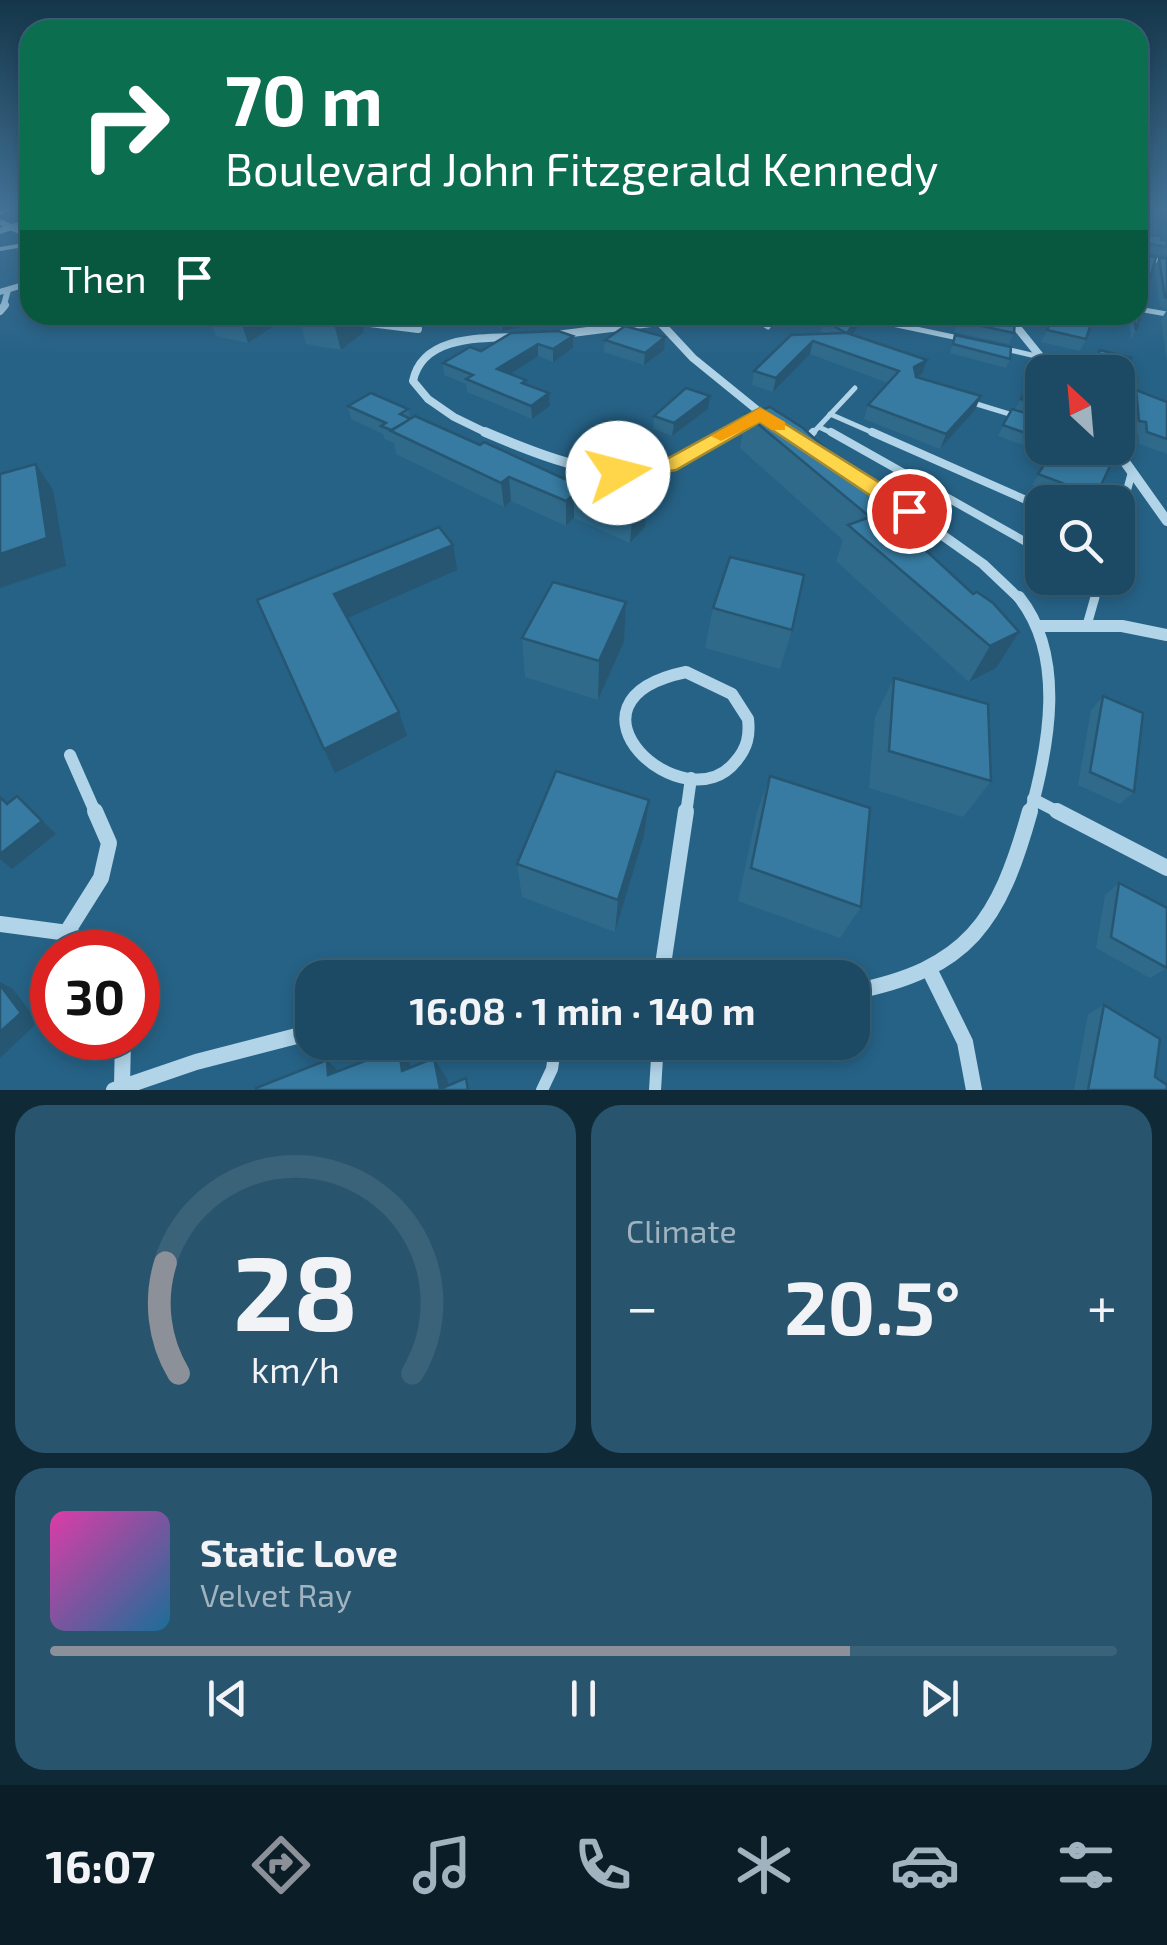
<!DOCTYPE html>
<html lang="en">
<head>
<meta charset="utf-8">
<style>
	:root { --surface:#1c4a64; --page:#29546d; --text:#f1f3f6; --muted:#a0b3bf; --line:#3a6278; --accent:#8c9099 }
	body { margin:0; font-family:"Exo 2",sans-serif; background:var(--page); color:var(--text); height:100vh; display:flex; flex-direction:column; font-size:38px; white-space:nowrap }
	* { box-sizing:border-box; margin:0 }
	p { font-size:32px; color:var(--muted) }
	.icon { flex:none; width:55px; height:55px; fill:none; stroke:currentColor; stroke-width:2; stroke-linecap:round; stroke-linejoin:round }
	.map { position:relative; height:1090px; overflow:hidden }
	.panel { display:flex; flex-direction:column; gap:15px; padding:15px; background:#0f2937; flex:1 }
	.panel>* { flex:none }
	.top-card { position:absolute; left:20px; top:20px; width:1128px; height:305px; border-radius:30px; box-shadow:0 5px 15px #0003,0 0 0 2px var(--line); background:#0b6e4f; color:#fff; overflow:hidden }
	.needle { width:65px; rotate:334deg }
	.tools { position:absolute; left:1025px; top:355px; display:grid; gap:20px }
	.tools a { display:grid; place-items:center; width:110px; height:110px; border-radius:20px; background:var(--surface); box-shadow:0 5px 15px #0003,0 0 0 2px var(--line); font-size:50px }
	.speed { position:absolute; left:30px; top:930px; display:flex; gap:20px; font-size:50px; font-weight:700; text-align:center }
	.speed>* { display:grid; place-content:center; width:130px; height:130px; border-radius:50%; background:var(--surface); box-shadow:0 5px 15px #0003,0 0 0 2px var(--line); line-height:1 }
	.speed .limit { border:15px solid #d22; background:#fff; color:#111 }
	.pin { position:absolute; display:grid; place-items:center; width:85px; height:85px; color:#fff; margin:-42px; border:5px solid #fff; border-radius:50%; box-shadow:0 2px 10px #0007 }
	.me { position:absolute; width:110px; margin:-55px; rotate:82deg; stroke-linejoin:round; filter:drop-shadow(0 0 8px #0008) }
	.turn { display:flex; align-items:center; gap:35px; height:210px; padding:0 40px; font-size:45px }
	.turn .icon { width:130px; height:130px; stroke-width:2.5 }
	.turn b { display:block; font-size:70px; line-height:85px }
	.then { display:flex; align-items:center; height:95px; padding:0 40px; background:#0003; gap:20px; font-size:38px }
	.big { font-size:75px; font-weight:700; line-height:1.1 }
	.panel .card { flex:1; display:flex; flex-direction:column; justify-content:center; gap:15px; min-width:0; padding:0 35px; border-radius:30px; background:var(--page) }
	.panel .dial { align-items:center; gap:0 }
	.dial svg { height:260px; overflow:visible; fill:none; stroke:var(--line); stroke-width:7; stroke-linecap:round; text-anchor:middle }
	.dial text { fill:var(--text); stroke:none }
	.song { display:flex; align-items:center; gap:30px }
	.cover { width:120px; height:120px; border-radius:15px; background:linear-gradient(135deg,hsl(320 70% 55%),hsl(200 70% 35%)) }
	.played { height:10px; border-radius:5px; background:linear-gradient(90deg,var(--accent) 75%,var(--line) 75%) }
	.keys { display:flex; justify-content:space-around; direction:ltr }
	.heat { display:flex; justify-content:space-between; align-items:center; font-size:55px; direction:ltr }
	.panel .tiles { flex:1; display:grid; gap:15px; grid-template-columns:1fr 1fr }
	.card:last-child { grid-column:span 2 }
	.trip { position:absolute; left:295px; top:960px; width:575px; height:100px; border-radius:30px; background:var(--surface); box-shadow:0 5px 15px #0003,0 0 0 2px var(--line); font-weight:700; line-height:100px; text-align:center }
	.tabs { display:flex; height:160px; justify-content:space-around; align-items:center; background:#0b1e28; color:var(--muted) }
	.tabs .icon { width:70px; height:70px }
	.tabs .on { color:var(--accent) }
	.tabs b { font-size:45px; color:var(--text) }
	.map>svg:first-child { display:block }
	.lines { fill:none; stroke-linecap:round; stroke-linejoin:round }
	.lane-far4 { stroke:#b1d4e8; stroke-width:4 }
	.lane-far3 { stroke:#b1d4e8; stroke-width:5 }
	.lane-far2 { stroke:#b1d4e8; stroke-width:8 }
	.lane-far1 { stroke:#b1d4e8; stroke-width:9 }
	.lane { stroke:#b1d4e8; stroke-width:12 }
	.street-far4 { stroke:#b1d4e8; stroke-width:6 }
	.street-far3 { stroke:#b1d4e8; stroke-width:8 }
	.street-far2 { stroke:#b1d4e8; stroke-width:10 }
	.street-far1 { stroke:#b1d4e8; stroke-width:12 }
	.street { stroke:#b1d4e8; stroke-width:16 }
	.secondary { fill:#dbecf7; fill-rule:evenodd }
	.wall { fill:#2f6a8b }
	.shaded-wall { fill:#265671 }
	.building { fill:#377ba2; stroke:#265671; stroke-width:2.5 }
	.route { fill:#ffd54a; stroke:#a68a30; stroke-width:2.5 }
	.slow { fill:#f59e0b }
</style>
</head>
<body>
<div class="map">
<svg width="1167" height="1090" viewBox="0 0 1167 1090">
	<rect width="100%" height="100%" fill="#266286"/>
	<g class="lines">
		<g class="lane-far4">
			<path d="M0,213l10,-5"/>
			<path d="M0,249l30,-5"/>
		</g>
		<g class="lane-far3">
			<path d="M1138,309l29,5"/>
			<path d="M749,315l19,12"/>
			<path d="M850,315l113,24"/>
			<path d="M1006,349l34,8"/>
			<path d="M970,402l49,15"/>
			<path d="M830,414l48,21"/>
			<path d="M819,427l17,8"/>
			<path d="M811,435l44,-47"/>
		</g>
		<g class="lane-far2">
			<path d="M831,432l211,119"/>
			<path d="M872,432l170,75"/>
			<path d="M807,439l6,-7"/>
			<path d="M1118,523l14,-51"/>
			<path d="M1094,600l7,-22"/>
		</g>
		<path class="lane-far1" d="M1087,625l8,-28"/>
		<g class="lane">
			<path d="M542,1090l10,-21 4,-27"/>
			<path d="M655,1090l3,-48"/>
		</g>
		<g class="street-far4">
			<path d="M0,222l30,14"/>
			<path d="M0,231l30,-10"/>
			<path d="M0,292l30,-9"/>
			<path d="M3,308l5,-18"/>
		</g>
		<g class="street-far3">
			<path d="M0,311l5,-6"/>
			<path d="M358,315l4,7 56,7"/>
			<path d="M653,315l40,43 74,60"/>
			<path d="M1007,315l46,57"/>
			<path d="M556,335l103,-13"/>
			<path d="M491,435l-37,-18 -26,-18 -15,-18c9,-44 64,-43 101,-44"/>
			<path d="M722,435l33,-19"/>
		</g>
		<g class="street-far2">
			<path d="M485,432c49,21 118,50 173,37 25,-7 47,-23 68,-37"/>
			<path d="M1115,448l52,73"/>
			<path d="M911,513l72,51 38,36"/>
		</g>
		<g class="street-far1">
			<path d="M1019,597c47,59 30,149 11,217"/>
			<path d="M1039,626h83l45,9"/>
			<path d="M686,672l46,22 16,25c2,17 -1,29 -12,42 -51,65 -190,-60 -50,-89z"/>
			<path d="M70,755l26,59"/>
			<path d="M1033,799l29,15"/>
			<path d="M686,814l5,-36"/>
		</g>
		<g class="street">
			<path d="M1057,811l110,57"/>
			<path d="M0,924l68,9 37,19"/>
			<path d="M67,932l34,-54 8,-35 -14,-32"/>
			<path d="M929,969l36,73 9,48"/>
			<path d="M661,978l25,-167"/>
			<path d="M852,992c117,-23 147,-70 178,-181"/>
			<path d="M122,1086l1,-48"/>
			<path d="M114,1090l82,-28 116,-30"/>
		</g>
		<path class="secondary" d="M1138,254l29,5v6l-29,-5z"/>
	</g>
	<g class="wall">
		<path d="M1138,234l29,6v16l-27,-4 1,51 -5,27 -5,10 -3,-25h10z"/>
		<path d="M1159,258h8v105l-6,-44 6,-9 -7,-4 -6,-39z"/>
		<path d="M208,315h63l3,11 -26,17 -32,-7z"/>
		<path d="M298,315h62l4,17 -23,18 -35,-6z"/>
		<path d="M494,315h92l-84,16 -7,-9z"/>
		<path d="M828,315h34l-2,9 -8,11 75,25 -5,14 -5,3 58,33 -35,39 -76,-30 4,-14 20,-22 -78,-29 -37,38 -21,-7 2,-14 68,-37 -2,-1 3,-13z"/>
		<path d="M958,315h1l55,18 -5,11 -55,-12z"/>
		<path d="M1021,315h35l-1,1 31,23 -6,12 -39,-9 10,-20z"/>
		<path d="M955,335l55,24 -4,9 -56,-15z"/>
		<path d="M573,336v12l-20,14 -15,-6 -28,18 16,10 23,9 1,13 -18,13 -65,-27 -1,-8 -22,-9 -1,-12z"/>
		<path d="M605,340l59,10 -20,15 -40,-13z"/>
		<path d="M1100,350l31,8 -7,22 -6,11v-19h-29z"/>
		<path d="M1136,390l31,12v52l-28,-10 -1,-10 -6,-2 -3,-31z"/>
		<path d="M1042,392v26l-27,-9 6,-10z"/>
		<path d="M348,406l60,3 3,10 171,68 65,16 -2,24 -15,16 -56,-25 -8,8 -55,-25 -7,6 -108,-53 -2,-11 -10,-4 -1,-5 -32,-15z"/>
		<path d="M708,409l-36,27 -19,-7 1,-13z"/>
		<path d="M1012,409l30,9v30h33l-2,6 23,42 -4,6h-15l-45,-17 19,-30 -53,-19z"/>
		<path d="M746,414l165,124 62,56 4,-2 19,76 -27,14 -133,-121 7,-21 -103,-92z"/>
		<path d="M626,602l-2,40 -26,58 -73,-23 -3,-39z"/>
		<path d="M713,608l79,22 -12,39 -75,-21z"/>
		<path d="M894,678l97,103 -28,36 -94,-29 6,-71z"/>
		<path d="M1103,696l31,96 -14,12 -42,-19 13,-75z"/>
		<path d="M770,776l91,131 -21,31 -102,-37 19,-89z"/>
		<path d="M649,800l-5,36 -29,96 -93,-35 -5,-33z"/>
		<path d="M1119,883l48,85 -17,10 -54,-30 9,-53z"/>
		<path d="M1104,1005l51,72 12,13h-93l14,-76z"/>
	</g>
	<g class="shaded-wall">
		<path d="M65,315h32l-28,6z"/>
		<path d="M239,315h32l3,11 -26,17z"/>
		<path d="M334,315h26l4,17 -23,18 -9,-34z"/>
		<path d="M501,315h85l-84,16z"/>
		<path d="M599,315h24l-24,6z"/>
		<path d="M860,315h2l-2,9 -17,23 4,-14z"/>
		<path d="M573,336v12l-20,14v-13z"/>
		<path d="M665,337l-1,13 -20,15 1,-12z"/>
		<path d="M813,341l-3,13 -37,38 3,-14z"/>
		<path d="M538,344v12l-40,26 -1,-13z"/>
		<path d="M927,360l-5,14 -13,7 5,-14z"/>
		<path d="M549,393l1,13 -18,13 -1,-13z"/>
		<path d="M710,396l-2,13 -36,27 2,-13z"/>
		<path d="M981,396l-6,14 -35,39 6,-15z"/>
		<path d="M36,464l17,26 13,76 -66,22v-34z"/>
		<path d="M509,477l2,24 -7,6 -3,-24z"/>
		<path d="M574,494v24l-8,8v-25z"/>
		<path d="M647,503l-2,24 -15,16 2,-24z"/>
		<path d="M923,508l-15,36 -20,-21z"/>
		<path d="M453,545l4,25 -114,50 -9,-26z"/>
		<path d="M626,602l-2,40 -26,58 1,-39z"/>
		<path d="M1019,632l-23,36 -27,14 21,-36z"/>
		<path d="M399,712l8,24 -72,37 -11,-24z"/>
		<path d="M17,796l39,38 -44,35 -12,-10v-5z"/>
		<path d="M649,800l-5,36 -29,96 3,-32z"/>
		<path d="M0,982l13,7 25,33 -38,36z"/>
		<path d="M399,1048l15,22 -12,1z"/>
		<path d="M434,1058l13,21 2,11h-9z"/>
		<path d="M327,1060l21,21 -20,-6z"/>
	</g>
	<g class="building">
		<path d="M1138,234l24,2 -1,4h6v7l-27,-5v12l16,3 -10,37 -8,3z"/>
		<path d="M1159,258h8v40l-2,-1z"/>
		<path d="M1138,298l5,8 -7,24 -2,-15h4z"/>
		<path d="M828,315h32l-13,18 80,27 -13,7 2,10 65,19 -35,38 -78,-29 31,-34 -86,-30 -37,37 -22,-7 37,-36 55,-2 -23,-13z"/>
		<path d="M959,315h52l4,5 -1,13 -56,-12z"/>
		<path d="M1057,315h37l-8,24 -39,-9 6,-12z"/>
		<path d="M625,326l40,11 -20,16 -40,-13z"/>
		<path d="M558,331l15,5 -20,13 -15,-5 -41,25 29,11 -4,3 27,10 -18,13 -65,-27 7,-4 -30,-12 27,-16 11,4 30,-18z"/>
		<path d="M955,335l56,12 -1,12 -57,-15z"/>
		<path d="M1100,350l31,8 -7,22 -6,-1v-7h-27z"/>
		<path d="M686,388l24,8 -36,27 -20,-7z"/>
		<path d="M1029,388l13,4v13l-21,-6z"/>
		<path d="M1136,390l31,12v37l-20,-7 -1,-10 -7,-1z"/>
		<path d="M371,393l37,16 -8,5 11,5 -20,11 -10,-4 5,-3 -38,-17z"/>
		<path d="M770,407l33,21 36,33 15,7 17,18 15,-6 37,28 -35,15 32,22 53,49 4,-2 16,11 26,29 -29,14 -142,-121 22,-8 -124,-103z"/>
		<path d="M1012,409l30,9v21l-39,-14z"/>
		<path d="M415,416l65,29 4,-3 98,45 8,-7 57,23 -15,16 -58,-25 3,-2 -11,9 -57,-24 -8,6 -110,-52z"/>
		<path d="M1056,448h19l-2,6 37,12 -14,30 -58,-22z"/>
		<path d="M36,464l11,74 -47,16v-80z"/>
		<path d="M439,527l14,18 -119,49 65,118 -75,37 -67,-149z"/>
		<path d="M730,557l74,18 -12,55 -79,-22z"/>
		<path d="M553,582l73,20 -27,59 -77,-23z"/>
		<path d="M894,678l94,26 3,77 -102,-30z"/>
		<path d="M1103,696l40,17 -9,79 -44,-20z"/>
		<path d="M556,771l93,29 -31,100 -101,-36z"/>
		<path d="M770,776l100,32 -9,99 -110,-39z"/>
		<path d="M17,796l25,25 -42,33v-57l7,7z"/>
		<path d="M1119,883l48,25v60l-56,-31z"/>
		<path d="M0,985l21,28 -21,19z"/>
		<path d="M1104,1005l56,34 -5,38 12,8v5h-79z"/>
		<path d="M399,1048l3,23 32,-13 6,31 26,-11 2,12h-212v-2l71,-28 1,15z"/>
	</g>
	<linearGradient id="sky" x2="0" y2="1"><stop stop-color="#15364a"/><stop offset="0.58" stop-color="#417195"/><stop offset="1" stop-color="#417195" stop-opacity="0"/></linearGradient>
	<rect width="1167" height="361" fill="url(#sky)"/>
	<path class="route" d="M760,408l157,98 3,5 -3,5h-16l-141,-94 -84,48 -58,9 -10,-6 10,-6 45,-6z"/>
	<path class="slow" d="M760,408l25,14v8h-13l-12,-8 -39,19 -10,-5z"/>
</svg>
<div class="tools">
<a><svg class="needle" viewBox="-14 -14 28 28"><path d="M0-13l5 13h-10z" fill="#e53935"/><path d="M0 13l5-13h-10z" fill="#a0b3bf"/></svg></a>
<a><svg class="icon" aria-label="search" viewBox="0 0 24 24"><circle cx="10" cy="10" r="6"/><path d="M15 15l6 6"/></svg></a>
</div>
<div class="speed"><div class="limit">30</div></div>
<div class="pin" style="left:909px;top:511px;background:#d93025"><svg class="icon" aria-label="arrive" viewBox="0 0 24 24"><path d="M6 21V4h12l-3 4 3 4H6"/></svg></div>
<svg class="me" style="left:618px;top:473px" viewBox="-20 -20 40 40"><circle r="19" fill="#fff"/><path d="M0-13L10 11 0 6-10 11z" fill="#ffd54a"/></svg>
<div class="trip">16:08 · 1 min · 140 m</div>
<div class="top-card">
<div class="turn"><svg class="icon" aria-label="right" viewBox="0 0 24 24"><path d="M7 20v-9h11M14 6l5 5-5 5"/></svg><div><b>70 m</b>Boulevard John Fitzgerald Kennedy</div></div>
<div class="then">Then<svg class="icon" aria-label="arrive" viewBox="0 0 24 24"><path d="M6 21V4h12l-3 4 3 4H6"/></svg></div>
</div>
</div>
<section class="panel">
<div class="tiles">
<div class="card dial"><svg viewBox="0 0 100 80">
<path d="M14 69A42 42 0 1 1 86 69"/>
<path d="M14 69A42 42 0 0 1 10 35" stroke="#8c9099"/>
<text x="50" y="56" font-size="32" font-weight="700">28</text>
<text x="50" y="72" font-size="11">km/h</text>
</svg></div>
<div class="card"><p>Climate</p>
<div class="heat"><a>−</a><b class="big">20.5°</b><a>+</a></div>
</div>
<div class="card">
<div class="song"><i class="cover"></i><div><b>Static Love</b><p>Velvet Ray</p></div></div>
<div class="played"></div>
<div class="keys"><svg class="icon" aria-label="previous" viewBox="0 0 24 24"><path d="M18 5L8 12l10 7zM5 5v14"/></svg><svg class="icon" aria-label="pause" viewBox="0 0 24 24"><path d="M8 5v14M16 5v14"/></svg><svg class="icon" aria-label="next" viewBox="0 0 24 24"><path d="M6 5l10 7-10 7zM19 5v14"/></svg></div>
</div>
</div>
</section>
<nav class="tabs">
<b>16:07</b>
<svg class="icon on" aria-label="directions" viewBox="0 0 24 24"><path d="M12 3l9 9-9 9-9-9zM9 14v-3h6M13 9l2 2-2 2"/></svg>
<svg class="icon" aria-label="music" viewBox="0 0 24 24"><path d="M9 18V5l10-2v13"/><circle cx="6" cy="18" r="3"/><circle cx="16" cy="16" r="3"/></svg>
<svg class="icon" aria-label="phone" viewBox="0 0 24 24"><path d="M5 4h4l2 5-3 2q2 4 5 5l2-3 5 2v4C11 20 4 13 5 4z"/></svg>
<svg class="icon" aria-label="climate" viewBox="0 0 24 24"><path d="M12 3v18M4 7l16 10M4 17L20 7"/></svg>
<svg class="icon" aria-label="car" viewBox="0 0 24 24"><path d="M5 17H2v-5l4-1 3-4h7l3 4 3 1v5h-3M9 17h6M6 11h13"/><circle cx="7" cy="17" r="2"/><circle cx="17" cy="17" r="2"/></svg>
<svg class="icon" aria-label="filters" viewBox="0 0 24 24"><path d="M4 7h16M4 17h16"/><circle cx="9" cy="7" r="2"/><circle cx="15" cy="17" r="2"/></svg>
</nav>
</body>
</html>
